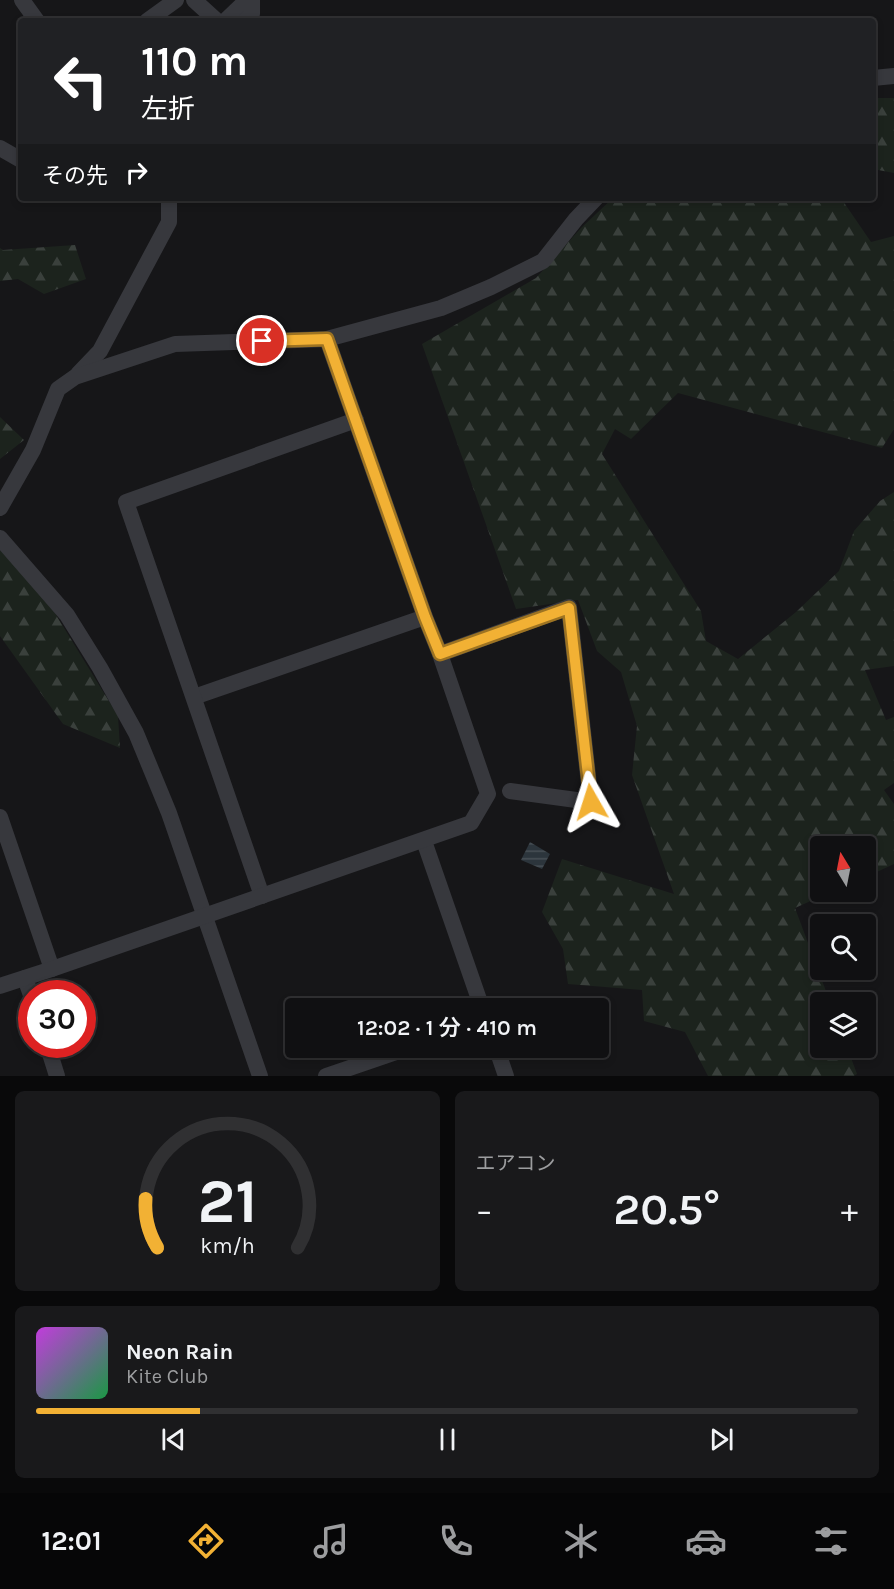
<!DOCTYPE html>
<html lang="ja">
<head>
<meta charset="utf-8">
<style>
	:root { --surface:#101012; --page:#19191b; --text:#f1f3f6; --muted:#9c9d9f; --line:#303032; --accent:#f2b134 }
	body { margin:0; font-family:Karla,"Noto Sans JP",sans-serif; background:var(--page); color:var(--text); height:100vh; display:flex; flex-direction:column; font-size:22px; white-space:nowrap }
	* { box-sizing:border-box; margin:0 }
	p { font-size:20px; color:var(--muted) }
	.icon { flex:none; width:33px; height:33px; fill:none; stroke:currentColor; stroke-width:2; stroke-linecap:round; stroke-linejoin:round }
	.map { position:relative; height:1076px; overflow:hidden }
	.side { display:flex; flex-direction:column; gap:15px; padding:15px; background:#09090a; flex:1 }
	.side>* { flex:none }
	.banner { position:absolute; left:18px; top:18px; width:858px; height:183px; border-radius:6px; box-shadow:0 3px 9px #0003,0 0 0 2px var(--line); background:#202124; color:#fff; overflow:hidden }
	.needle { width:39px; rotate:350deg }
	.buttons { position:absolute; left:810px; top:836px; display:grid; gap:12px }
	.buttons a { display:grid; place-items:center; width:66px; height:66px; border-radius:6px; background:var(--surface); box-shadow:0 3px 9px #0003,0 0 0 2px var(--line); font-size:30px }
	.speed { position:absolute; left:18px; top:980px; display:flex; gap:12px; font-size:30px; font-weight:700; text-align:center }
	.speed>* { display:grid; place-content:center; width:78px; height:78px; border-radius:50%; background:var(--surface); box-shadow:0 3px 9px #0003,0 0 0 2px var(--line); line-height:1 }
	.speed .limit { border:9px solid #d22; background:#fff; color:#111 }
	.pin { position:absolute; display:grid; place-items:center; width:51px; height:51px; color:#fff; margin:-26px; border:3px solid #fff; border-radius:50%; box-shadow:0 2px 6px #0007 }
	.me { position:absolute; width:66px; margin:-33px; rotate:354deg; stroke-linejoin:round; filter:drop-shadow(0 0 4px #0008) }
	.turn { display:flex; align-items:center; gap:21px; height:126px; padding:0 24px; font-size:27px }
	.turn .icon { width:78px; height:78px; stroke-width:2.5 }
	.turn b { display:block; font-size:42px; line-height:51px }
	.then { display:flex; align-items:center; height:57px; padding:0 24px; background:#0003; gap:12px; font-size:22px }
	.big { font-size:45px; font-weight:600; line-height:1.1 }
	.side .widget { flex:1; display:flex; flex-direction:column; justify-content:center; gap:9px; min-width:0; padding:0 21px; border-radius:9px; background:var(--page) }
	.side .dial { align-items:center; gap:0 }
	.dial svg { height:156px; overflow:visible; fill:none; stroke:var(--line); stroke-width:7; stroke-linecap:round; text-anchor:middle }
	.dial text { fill:var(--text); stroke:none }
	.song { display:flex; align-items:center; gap:18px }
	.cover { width:72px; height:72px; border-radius:9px; background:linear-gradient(135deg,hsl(290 70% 55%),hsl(140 70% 35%)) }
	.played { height:6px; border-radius:3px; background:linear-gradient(90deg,var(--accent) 20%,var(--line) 20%) }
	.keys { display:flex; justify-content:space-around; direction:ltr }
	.heat { display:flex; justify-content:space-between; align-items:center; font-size:33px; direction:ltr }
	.side .tiles { flex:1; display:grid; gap:15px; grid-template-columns:1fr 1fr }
	.widget:last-child { grid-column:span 2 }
	.trip { position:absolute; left:285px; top:998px; width:324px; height:60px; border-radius:6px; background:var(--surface); box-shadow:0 3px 9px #0003,0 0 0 2px var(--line); font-weight:600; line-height:60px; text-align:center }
	.tab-bar { display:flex; height:96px; justify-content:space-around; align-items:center; background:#060607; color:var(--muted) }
	.tab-bar .icon { width:42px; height:42px }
	.tab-bar .on { color:var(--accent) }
	.tab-bar b { font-size:27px; color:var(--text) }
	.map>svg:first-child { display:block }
	.forest { fill:url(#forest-firs) }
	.water { fill:url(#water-rules) }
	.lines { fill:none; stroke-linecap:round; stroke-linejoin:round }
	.minor { stroke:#37383d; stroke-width:16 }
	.route-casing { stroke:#9d7322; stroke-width:15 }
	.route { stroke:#f2b134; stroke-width:10 }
</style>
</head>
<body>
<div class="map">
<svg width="894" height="1076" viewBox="0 0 894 1076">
	<defs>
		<pattern id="forest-firs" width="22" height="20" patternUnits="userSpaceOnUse" patternTransform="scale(1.5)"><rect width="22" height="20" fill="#1c231d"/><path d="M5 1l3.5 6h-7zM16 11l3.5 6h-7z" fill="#3a403c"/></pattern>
		<pattern id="water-rules" width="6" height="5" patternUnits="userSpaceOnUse" patternTransform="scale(1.5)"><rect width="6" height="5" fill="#2c353c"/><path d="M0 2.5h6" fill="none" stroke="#485056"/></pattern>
	</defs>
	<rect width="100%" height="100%" fill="#161618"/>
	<g class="forest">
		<path d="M873,98h21v75l-21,-4z"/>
		<path d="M613,198h232v6l26,38 23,-6v193l-12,19 -204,-55 -47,46 -16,-10 -13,25 99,157 5,30 32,18 58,-47 43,-41 15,-40 26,-30 14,-9v174l-29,4 21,50 8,-3v66l-10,7 10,14v60l-28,13v-31h-46v45h13l-38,17 35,94h-10v45h27l10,27 -3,2h-146l-23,-44 -41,-11 -2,-31 -74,-6 -5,-35 -21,-37 20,-53 112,35 -42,-119 5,-49 -16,-54 -24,-21 -19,-51 -62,9 -94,-265 114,-66 45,-50z"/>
		<path d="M75,245l11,34 -42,15 -26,-15 -18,2v-33l3,2z"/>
		<path d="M0,417l24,23 -24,19z"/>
		<path d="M0,550l50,55 68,111 2,32 -57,-24 -63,-88z"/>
	</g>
	<path class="water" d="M530,842l20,12 -8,15 -21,-9z"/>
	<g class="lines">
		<g class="minor">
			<path d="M22,0l15,21"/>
			<path d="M194,0l23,21"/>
			<path d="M147,21l29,-21"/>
			<path d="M225,21l22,-21"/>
			<path d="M245,21l7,-7v-14"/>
			<path d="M873,78l21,-2"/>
			<path d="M0,148l21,12"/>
			<path d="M78,374l22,-23 69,-129v-24"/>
			<path d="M0,508l33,-58 25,-61 17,-12 100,-33 152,-5 114,-31 50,-21 52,-26 33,-42 20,-21"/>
			<path d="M0,538l67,77 33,53 36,65 33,80 91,263"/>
			<path d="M440,654l129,-47 22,195 -81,-11"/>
			<path d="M194,697l231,-80"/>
			<path d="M0,817l52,152"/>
			<path d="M424,841l58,167"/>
			<path d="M262,896l-136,-394 230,-82"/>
			<path d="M25,978l7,20"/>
			<path d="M0,986l52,-17 419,-146 17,-29 -48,-140 -15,-37 -98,-278"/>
			<path d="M47,1044l10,32"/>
			<path d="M496,1047l10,29"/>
			<path d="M326,1076l85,-29"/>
		</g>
	</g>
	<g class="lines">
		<g class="route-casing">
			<path id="route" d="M262,341l65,-2 98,278 15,37 129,-46 22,194"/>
		</g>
		<use href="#route" class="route"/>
	</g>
</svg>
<div class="buttons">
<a><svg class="needle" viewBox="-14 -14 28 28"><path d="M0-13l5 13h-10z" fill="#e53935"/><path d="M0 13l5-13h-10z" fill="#9c9d9f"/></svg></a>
<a><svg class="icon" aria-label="search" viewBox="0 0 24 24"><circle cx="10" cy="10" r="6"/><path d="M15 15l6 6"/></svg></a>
<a><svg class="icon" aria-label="layers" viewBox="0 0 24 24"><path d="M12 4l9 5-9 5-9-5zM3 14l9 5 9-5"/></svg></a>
</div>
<div class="speed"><div class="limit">30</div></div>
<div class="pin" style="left:262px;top:341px;background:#d93025"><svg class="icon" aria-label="arrive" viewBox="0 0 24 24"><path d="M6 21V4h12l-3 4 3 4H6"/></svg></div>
<svg class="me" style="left:591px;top:802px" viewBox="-20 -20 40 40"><path d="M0-17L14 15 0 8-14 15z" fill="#f2b134" stroke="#fff" stroke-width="4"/></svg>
<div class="trip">12:02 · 1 分 · 410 m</div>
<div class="banner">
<div class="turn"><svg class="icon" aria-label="left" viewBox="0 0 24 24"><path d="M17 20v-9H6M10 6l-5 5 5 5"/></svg><div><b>110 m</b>左折</div></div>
<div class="then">その先<svg class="icon" aria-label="right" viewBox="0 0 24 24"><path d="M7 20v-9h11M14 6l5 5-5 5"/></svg></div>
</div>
</div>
<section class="side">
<div class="tiles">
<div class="widget dial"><svg viewBox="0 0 100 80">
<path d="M14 69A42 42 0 1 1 86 69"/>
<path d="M14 69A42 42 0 0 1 8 44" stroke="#f2b134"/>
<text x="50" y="56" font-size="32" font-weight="700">21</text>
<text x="50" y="72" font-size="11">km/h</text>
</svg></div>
<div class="widget"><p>エアコン</p>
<div class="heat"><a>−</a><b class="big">20.5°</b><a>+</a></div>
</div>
<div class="widget">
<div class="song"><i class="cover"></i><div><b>Neon Rain</b><p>Kite Club</p></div></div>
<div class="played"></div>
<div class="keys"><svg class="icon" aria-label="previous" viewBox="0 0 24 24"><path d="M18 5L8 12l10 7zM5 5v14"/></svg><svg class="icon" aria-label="pause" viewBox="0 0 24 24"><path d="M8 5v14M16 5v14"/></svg><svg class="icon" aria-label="next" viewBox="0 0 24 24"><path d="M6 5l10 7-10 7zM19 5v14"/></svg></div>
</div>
</div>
</section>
<nav class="tab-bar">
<b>12:01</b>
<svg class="icon on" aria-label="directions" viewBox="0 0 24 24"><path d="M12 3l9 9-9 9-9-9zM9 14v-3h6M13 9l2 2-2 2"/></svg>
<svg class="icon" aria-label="music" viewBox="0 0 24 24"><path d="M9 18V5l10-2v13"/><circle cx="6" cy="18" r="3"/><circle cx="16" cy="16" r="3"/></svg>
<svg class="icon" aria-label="phone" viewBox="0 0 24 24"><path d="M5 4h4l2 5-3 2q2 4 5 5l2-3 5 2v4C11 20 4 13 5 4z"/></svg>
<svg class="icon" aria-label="climate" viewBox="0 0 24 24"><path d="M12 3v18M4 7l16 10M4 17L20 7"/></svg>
<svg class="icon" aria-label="car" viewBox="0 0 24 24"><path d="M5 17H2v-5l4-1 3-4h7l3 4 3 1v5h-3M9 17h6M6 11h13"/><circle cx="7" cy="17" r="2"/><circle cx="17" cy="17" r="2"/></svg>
<svg class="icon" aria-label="filters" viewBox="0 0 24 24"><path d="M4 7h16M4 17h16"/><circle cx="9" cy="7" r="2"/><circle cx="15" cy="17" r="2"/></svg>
</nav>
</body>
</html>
